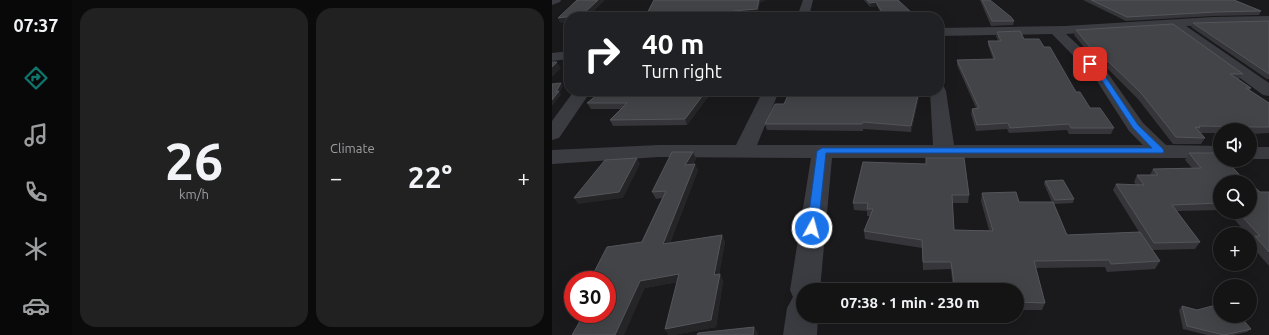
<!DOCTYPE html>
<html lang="en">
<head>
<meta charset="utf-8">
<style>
	:root { --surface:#141415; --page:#212122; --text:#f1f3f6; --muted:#9d9ea0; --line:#333334; --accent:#0f766e }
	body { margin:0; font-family:Ubuntu,sans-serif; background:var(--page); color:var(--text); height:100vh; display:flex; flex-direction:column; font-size:15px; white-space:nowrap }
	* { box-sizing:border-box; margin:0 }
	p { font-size:13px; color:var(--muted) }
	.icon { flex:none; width:22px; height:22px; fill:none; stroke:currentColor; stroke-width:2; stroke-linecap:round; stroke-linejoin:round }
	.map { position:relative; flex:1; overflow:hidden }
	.panel { display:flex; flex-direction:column; gap:8px; padding:8px; background:#0b0b0c; width:480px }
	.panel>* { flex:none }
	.hud { position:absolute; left:12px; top:12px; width:380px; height:84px; border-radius:16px; box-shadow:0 4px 16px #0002,0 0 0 1px var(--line); background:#202124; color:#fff; overflow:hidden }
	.buttons { position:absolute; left:661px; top:123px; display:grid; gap:8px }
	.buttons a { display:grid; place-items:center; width:44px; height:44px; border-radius:50%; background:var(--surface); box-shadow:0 4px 16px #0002,0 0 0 1px var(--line); font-size:20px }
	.speed { position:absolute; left:12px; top:271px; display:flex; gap:8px; font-size:20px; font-weight:700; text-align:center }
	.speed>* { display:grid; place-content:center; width:52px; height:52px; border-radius:50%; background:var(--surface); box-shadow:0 4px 16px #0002,0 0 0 1px var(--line); line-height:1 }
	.speed .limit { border:6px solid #d22; background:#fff; color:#111 }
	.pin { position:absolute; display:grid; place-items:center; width:34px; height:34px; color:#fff; margin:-17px; border-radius:8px; box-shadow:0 2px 6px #0006 }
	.me { position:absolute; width:44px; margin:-22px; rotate:7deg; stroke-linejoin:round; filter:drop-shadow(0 0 3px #0008) }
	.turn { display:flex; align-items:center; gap:14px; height:84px; padding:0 12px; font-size:18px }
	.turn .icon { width:52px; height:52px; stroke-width:2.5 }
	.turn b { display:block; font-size:28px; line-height:34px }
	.big { font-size:30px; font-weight:700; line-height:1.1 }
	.panel .widget { flex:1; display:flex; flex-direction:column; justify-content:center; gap:6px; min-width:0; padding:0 14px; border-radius:16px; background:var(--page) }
	.panel .dial { align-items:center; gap:0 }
	.dial b { font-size:52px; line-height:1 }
	.heat { display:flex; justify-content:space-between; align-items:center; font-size:22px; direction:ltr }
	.panel .tiles { flex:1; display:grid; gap:8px; grid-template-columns:repeat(2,1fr) }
	.trip { position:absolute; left:244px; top:283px; width:228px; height:40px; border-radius:20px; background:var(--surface); box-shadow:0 4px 16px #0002,0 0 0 1px var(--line); font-weight:700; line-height:40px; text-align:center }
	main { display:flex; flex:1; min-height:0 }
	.menu { display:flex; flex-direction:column; width:72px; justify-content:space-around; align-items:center; background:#080808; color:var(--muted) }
	.menu .icon { width:28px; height:28px }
	.menu .on { color:var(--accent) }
	.menu b { font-size:18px; color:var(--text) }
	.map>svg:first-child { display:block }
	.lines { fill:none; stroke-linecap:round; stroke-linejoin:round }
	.minor { fill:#3b3c42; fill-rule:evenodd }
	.wall { fill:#36363a }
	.shaded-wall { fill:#252528 }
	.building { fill:#434448; stroke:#53555a }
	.route { fill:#1a73e8; stroke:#114b97 }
</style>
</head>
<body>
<main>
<nav class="menu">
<b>07:37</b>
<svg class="icon on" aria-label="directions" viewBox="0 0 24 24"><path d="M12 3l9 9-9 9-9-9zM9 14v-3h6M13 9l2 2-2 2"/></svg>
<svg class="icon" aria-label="music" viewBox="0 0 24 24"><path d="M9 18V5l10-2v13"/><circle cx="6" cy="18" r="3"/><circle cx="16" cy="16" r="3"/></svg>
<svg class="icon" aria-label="phone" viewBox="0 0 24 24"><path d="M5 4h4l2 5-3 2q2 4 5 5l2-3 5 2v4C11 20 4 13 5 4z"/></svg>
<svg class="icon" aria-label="climate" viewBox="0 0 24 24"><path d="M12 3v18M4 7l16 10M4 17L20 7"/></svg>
<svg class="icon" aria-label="car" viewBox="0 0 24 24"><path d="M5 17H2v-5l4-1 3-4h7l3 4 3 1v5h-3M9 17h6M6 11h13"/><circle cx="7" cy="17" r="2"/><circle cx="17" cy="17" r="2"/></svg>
</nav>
<section class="panel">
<div class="tiles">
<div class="widget dial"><b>26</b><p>km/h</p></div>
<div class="widget"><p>Climate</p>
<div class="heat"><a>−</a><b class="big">22°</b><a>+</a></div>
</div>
</div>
</section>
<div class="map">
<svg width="717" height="335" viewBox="0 0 717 335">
	<rect width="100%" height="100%" fill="#1a1a1c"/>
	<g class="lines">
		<g class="minor">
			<path d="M0,0h9l-1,2 -8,3z"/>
			<path d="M251,0h10l-4,17h-12z"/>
			<path d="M717,16v8l-83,2 83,57v13l-6,-1 -92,-68 -105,7 41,38 36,51 23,22 54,1v12h-388l-12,132h-17v26h15l-1,19h-34l4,-27 6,-11 -3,-7 21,-132 -152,-1 -107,7v-14l107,-5h77l27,-54h16l-22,54h176l-3,-54h9v-5l5,1 2,4 8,54h189l-14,-14 -34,-53 -43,-44 -113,2v-8l126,-2 148,-9z"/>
			<path d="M17,51v8l-17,2v-8z"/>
			<path d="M22,91h17l-32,47 -7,2v-19z"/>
			<rect x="698" y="147" width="19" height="12"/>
		</g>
	</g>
	<g class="wall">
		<path d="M312,0h34l15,17h-30l-6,-11 -7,1z"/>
		<path d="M428,0h10l24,21 -1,4 -22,1z"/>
		<path d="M531,0h151l27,11 -2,4 -46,1 -87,5z"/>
		<path d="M717,21v58h-2l-76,-52 2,-4z"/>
		<path d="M524,30l167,44 -4,5 12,9 -1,2 19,13v30l-19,1v-4h-30v3h-20l5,5 -4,6h-28l-35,-45 -31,-31h-2l-17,-16 -14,-17z"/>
		<path d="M445,32l27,7 20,8 32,45 14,16 24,20 -3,6h-42l-2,-4 -58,3 -2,-4 -31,2 -5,-17 1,-5 4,-1 -19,-43v-5l36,-1 -5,-14v-4h10l-2,-5z"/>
		<path d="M50,91h107l1,3 -23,31 -74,1 -3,-6 11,-11h-30l-4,-6z"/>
		<path d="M367,97l-8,35 -48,-3v2l-96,-1 -2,-6 19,-20z"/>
		<path d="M141,152l3,7 -3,5 5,6 -28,73 52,-8 3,7 -6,32h1l3,7 -7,46 -43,8h-4l-4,-6 12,-47 -32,6 -38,26 55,-116 -6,1 -4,-7z"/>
		<path d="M637,153l31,29v28l-43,1 23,31 -5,7 -43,1 8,11 -5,8 -48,3 -2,-5 -69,1 9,35 -3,7h-25v-20h-64l-2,-21 -28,1 -1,-22 -57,-9 -1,-8 6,-15h-3v-5l-13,-1 -1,-7 10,-41 106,33 -1,8h-16l2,27h35l-8,-29 1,-8 37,9h33l-8,-18 1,-3 29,18 -1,4 -19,1 13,31 72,-3 -26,-42 3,-6 20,1 -2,-3 3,-7h13l3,-6 39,-1 -7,-8z"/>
		<path d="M708,192h9v74l-19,-22v-2l2,-2 -2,-2v-4h-3l-19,-22h22z"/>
		<path d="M630,306l69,23 -4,3 -13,3h-27l-24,-6 -4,-19z"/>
		<path d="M404,316h27v1l-27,1z"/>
	</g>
	<g class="shaded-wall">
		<path d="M46,0h7l-17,17h-19v5l-9,1 -2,-5z"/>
		<path d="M207,0h7l-6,3 -2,10 -24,2v2h-19l18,-6z"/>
		<path d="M324,2l1,4 -7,1v-4z"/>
		<path d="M144,14l1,3h-38z"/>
		<path d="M5,62l4,6 -9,9v-10z"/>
		<path d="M555,62h2l-2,6h-2z"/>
		<path d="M9,83l2,3 -3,6 1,3 -9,11v-6l4,-8z"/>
		<path d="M154,91h3l1,3 -23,31 -2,-6z"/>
		<path d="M367,91v6l-8,35v-6z"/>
		<path d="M141,152l3,7 -8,12 -3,-6z"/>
		<path d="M85,158l3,6 -17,34 -45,6 -4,-6z"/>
		<path d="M143,164l3,6 -31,81 -4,-7z"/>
		<path d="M170,235l3,7 -7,40 -4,-7z"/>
		<path d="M127,274l5,7 -39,7 -21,47h-9l25,-54z"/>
		<path d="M168,274l3,7 -7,46 -43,8h-4l-4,-6z"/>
		<path d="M202,327l4,6v2h-5z"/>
	</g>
	<g class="building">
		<path d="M25,0h21l-16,15 -24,3z"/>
		<path d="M102,0h105l-2,9 -24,2 -1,4 -17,2h-20l1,-3 -37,3h-14z"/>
		<path d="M315,0h31l14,13 1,4h-28l-9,-15 -6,1z"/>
		<path d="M430,0h8l21,17 3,4h-22z"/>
		<path d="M539,0h143l27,11 -46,1 -88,5z"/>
		<path d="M717,21v53l-76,-51z"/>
		<path d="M621,24l70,50h-13l21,14h-5l23,15v24h-12l-58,-1 1,2 -5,-1 10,11 -29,-1 -35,-44 -32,-31h-2l-17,-15 -14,-17z"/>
		<path d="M468,31l4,8h15l5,8h6l26,45h4l10,16h10l14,20h-43l-2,-4 -59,4 -2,-5 -31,2 -5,-16 7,-1 -22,-48 38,-1 -7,-18h13l-4,-9z"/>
		<path d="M0,62h5l-5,5z"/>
		<path d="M9,83l-5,9 3,-1 -7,9v-16z"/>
		<path d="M50,91h104l-21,28 -75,1 17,-17h-40z"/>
		<path d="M238,91h129l-8,35 -48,-4 -1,2h-97l10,-20h9z"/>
		<path d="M120,152h21l-8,13 10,-1 -32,80 59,-9 -8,40 6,-1 -9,46 -46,9 14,-55 -39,7 -25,54h-43l12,-21h23v-34h-17l17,-33 35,-5 24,-51 -14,1z"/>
		<path d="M637,153h30l1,1v6h6l20,22h-26v21l-48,2 28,37 -46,1 -38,-59 28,1 -7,-10h21l-5,-6 48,-1z"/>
		<path d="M85,158l-18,34 -45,6 31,-38z"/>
		<path d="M374,158h38l5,37h-17l2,35 39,1 -11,-38 34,-1 3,10h34l14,33 73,-3 20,29 -49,3 -2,-4 -75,1 11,42 -28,-1v-12h-62l-4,-28h-28l-1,-22 -58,-9 9,-22h-6l1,-6h-15l10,-41 63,2z"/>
		<path d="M511,180l11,19 -19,1 -10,-19z"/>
		<path d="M698,183l10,9h9v60l-14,-16h5l-22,-24h12z"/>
		<path d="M668,304v12h20l11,13 -27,6 -37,-9 -5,-20 15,4z"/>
		<path d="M202,327l-1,8h-56l1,-2z"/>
	</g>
	<path class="route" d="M536,62h4l11,11 35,52 25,24 1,2 -1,2h-337l-8,75 -2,3 -4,1 -3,-1 -2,-3 10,-77 5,-3h330l-19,-20 -34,-52 -12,-12z"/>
</svg>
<div class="buttons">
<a><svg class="icon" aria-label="sound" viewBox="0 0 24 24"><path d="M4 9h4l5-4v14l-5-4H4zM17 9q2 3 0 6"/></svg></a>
<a><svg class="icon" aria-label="search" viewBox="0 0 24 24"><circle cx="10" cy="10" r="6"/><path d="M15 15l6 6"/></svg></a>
<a>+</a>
<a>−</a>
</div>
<div class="speed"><div class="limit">30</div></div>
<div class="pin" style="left:538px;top:64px;background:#d93025"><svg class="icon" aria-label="arrive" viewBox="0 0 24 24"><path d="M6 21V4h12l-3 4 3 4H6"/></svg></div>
<svg class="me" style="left:260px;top:228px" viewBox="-20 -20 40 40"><circle r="17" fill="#1a73e8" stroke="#fff" stroke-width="3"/><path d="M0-11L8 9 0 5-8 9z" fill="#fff"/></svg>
<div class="trip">07:38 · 1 min · 230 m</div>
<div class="hud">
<div class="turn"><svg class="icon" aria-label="right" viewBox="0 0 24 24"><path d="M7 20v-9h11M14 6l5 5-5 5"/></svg><div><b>40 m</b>Turn right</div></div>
</div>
</div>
</main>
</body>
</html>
